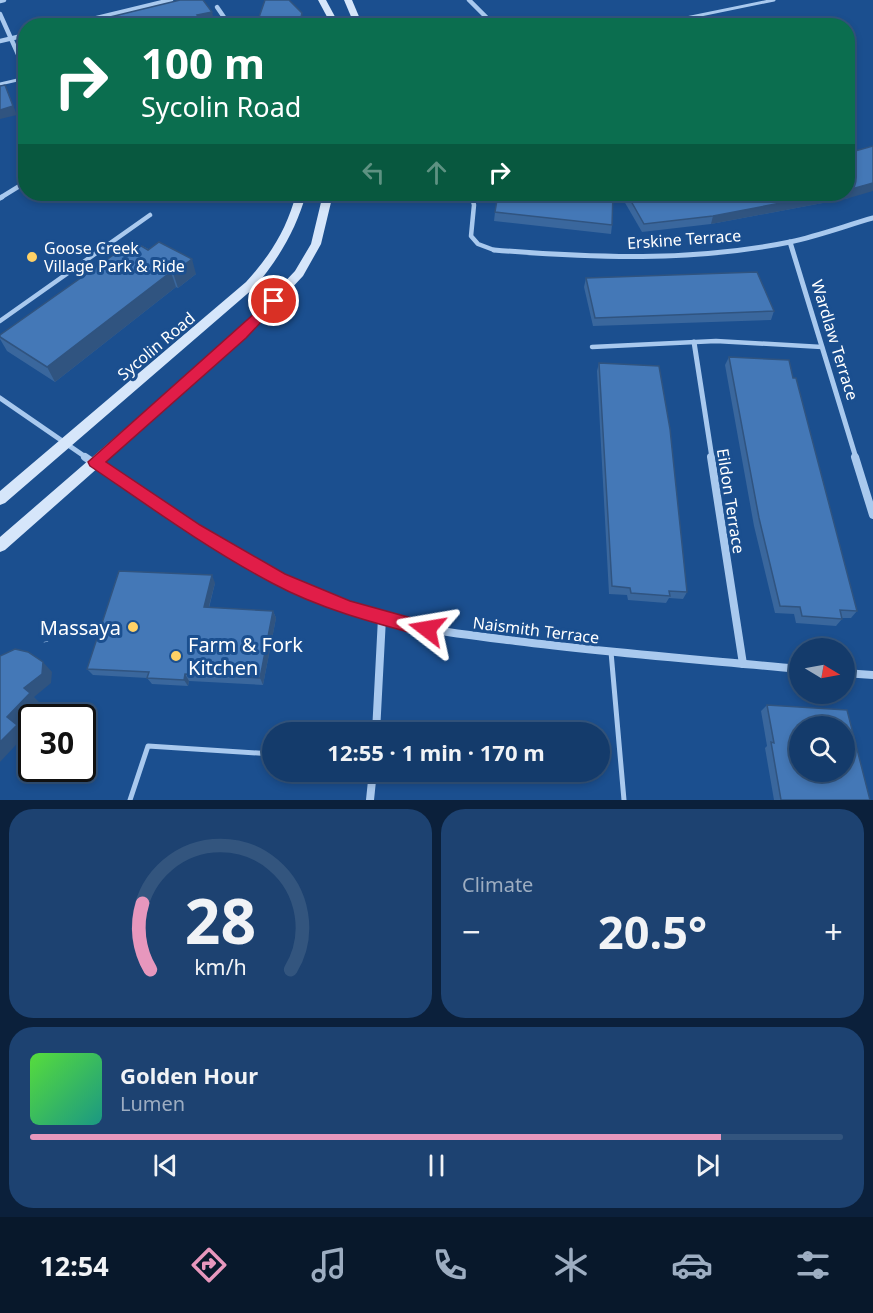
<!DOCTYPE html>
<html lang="en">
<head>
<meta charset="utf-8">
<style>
	:root { --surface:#143b6b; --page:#1d4271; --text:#f1f3f6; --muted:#9dadc1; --line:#33557e; --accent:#e797bd }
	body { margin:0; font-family:"Noto Sans",sans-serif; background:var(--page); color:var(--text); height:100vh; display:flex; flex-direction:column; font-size:22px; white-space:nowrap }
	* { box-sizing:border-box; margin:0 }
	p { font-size:20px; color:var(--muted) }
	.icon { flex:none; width:33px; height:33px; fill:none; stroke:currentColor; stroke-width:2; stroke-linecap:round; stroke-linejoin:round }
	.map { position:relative; height:800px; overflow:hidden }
	.drawer { display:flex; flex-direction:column; gap:9px; padding:9px; background:#0b203b; flex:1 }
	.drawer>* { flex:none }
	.hud { position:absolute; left:18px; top:18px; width:837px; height:183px; border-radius:24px; box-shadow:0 3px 9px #0003,0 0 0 2px var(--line); background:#0b6e4f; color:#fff; overflow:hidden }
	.needle { width:39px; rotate:100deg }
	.fabs { position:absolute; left:789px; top:638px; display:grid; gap:12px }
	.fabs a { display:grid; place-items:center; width:66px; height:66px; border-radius:50%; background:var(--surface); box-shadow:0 3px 9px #0003,0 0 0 2px var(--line); font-size:30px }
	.speed { position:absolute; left:18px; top:704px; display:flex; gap:12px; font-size:30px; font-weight:700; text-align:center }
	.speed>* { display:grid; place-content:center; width:78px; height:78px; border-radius:50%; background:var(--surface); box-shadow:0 3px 9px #0003,0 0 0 2px var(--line); line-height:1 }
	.speed .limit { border:3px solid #111; border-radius:9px; background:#fff; color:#111 }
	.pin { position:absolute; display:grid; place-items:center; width:51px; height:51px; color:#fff; margin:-26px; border:3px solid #fff; border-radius:50%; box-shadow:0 2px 6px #0007 }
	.me { position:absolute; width:66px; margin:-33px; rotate:284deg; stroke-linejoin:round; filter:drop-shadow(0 0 4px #0008) }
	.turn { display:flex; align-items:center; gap:21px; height:126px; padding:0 24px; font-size:27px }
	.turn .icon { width:78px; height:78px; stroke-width:2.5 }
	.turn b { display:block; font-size:42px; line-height:51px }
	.lanes { display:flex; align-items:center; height:57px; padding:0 24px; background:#0003; justify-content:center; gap:30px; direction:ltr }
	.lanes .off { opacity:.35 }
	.big { font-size:45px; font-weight:700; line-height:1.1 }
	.drawer .card { flex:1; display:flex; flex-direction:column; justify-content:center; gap:9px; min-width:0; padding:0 21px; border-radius:24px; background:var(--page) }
	.drawer .dial { align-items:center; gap:0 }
	.dial svg { height:156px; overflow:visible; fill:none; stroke:var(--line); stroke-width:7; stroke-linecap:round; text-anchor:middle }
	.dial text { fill:var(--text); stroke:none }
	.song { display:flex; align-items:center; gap:18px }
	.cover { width:72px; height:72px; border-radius:9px; background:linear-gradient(135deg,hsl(110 70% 55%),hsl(170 70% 35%)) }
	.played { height:6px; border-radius:3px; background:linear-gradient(90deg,var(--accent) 85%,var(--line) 85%) }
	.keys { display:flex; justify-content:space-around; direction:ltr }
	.heat { display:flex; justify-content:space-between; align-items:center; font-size:33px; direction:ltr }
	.drawer .tiles { flex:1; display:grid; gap:9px; grid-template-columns:1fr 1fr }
	.card:last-child { grid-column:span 2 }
	.trip { position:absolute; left:262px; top:722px; width:348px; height:60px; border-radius:30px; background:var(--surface); box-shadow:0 3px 9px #0003,0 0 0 2px var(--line); font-weight:700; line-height:60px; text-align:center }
	.dock { display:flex; height:96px; justify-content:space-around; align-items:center; background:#08182b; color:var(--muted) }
	.dock .icon { width:42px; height:42px }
	.dock .on { color:var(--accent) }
	.dock b { font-size:27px; color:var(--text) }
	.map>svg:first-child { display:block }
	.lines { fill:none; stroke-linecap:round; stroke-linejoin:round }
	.path { stroke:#a9c9ee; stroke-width:4.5; stroke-dasharray:4 5; stroke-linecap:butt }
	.lane-far2 { stroke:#a9c9ee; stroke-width:3 }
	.lane-far1 { stroke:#a9c9ee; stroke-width:4.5 }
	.lane { stroke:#a9c9ee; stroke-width:5 }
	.street-far2 { stroke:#a9c9ee; stroke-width:4.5 }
	.street-far1 { stroke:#a9c9ee; stroke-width:5 }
	.street { stroke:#a9c9ee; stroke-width:8 }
	.secondary { fill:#d6e6fa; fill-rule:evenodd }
	.wall { fill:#3a679d }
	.shaded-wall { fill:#305480 }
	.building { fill:#4478b7; stroke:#305480; stroke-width:1.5; fill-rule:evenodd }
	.route { fill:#e11d48; stroke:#92132f; stroke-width:1.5 }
	.poi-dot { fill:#ffd166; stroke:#1b4f8f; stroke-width:2 }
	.labels { text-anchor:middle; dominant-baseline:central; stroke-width:6; stroke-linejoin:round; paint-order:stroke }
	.street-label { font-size:16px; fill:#fff; stroke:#1b4f8f }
	.poi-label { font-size:16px; fill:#fff; stroke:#1b4f8f; text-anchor:start }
	.near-poi-label { font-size:20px; fill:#fff; stroke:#1b4f8f; text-anchor:end }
</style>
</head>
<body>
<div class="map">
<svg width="873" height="800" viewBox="0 0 873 800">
	<rect width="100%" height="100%" fill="#1b4f8f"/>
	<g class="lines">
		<path class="path" d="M42,624l4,18"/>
		<g class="lane-far2">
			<path d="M647,26l127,-26"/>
			<path d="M0,84l26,-6"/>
			<path d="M471,194l1,4"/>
		</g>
		<g class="lane-far1">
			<path d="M472,197l2,8 -3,31 7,8 16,6"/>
			<path d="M0,321l150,-106"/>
			<path d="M592,347l124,-6 106,6"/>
		</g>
		<g class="lane">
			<path d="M611,652l13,148"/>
			<path d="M130,800l18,-54 125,8"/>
		</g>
		<g class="street-far2">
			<path d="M469,0l26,26"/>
			<path d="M0,1l4,-1"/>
			<path d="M217,7l13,19"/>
			<path d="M0,14l26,58"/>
			<path d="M64,26l107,-26"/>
			<path d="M0,41l26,-6"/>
			<path d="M0,198l26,-16"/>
		</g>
		<g class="street-far1">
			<path d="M0,198l2,-1"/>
			<path d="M790,242l66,216"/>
			<path d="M494,250c99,8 198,12 296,-8 28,-6 55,-16 83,-24"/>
			<path d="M694,342l18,116"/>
			<path d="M0,398l87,60"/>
		</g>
		<g class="street">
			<path d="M85,457c83,57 167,114 262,151 54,20 112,26 169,33 94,12 189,19 284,28"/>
			<path d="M711,457l32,207"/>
			<path d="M855,457l18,58"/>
			<path d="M844,673l29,2"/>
			<path d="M376,732l6,-114"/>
			<path d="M370,800l3,-29"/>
		</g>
		<g class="secondary">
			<path d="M318,0h8l14,26h-8z"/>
			<path d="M344,0h8l11,26h-8z"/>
			<path d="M296,194h10c-10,36 -28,66 -52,94l-249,215 -5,2v-14l246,-209c24,-26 41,-53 50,-88z"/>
			<path d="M323,194h10l-12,50 -18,32 -57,61 -241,213 -5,2v-15l238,-206 57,-60 16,-27z"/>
		</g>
	</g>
	<g class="wall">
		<path d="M626,194h222l1,4 -138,26 -69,8 -18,-31z"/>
		<path d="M495,212l117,13 -1,9 -117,-13z"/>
		<path d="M133,241l63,33 -18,14 -2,-1 -121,95 -48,-31 -7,-12v-4z"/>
		<path d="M586,278l188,33 -3,9 -178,6 -9,-39z"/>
		<path d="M729,357l64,21 64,233 -6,7h-9v1l-6,7 -40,-3 -2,-9 -19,-1 -21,-87 -29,-161z"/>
		<path d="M599,363l88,229 -4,7 -14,-1 -3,5 -38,-3 -1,-5 -18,-1 -12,-223z"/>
		<path d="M215,583l-6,25 64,3 3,7 -13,67 -74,-4 -1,5 -36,-2 -5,-6 -54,-3 -6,-6z"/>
		<path d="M767,705l103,95h-96l-9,-52 2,-2 -6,-35z"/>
	</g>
	<g class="shaded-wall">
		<path d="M212,12l2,8 -15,4 -2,-9z"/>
		<path d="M302,13l1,9 -1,4h-3z"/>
		<path d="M5,85l12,30 -17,4v-9z"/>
		<path d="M873,183v8l-24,7 -138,26 2,-8 115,-22h20v-4z"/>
		<path d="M192,259l4,15 -18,14 -5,-15z"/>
		<path d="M171,272l5,15 -121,95 -8,-15z"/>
		<path d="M212,575l3,8 -8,31 -3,-7z"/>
		<path d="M273,611l3,7 -13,67 -3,-7z"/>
		<path d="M43,662l9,10 -1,11 -17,14 5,5 -22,23 -10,-8 17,-29z"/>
		<path d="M185,674l4,7 -1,5 -4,-6z"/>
		<path d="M17,725l10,8 -27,29v-20z"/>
	</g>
	<g class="building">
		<path d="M180,0h23l9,12 -15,3 8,11h-132z"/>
		<path d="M265,0h24l13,13 -3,13h-43z"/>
		<path d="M5,85l8,21 -13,4v-24z"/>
		<path d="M873,146v37l-25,7v-37z"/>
		<path d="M498,194h115l-1,31 -117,-13z"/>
		<path d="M627,194h201l-115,22 -69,8z"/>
		<path d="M133,241l15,9 11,-8 33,17 -19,14 -2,-1 -124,95 -47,-30v-2z"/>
		<path d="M757,272l17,39 -179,7 -9,-40z"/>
		<path d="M729,357l60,3 4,18h3l61,233 -17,-1 2,9 -40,-3 -2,-9 -20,-1 -21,-88z"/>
		<path d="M599,363l60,3 11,63 17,163 -18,-1 1,5 -39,-3 -1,-5 -18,-2z"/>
		<path d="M119,571l93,4 -8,32 69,4 -13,67 -75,-4 -1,6 -37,-2 2,-6 -62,-3z"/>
		<path d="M15,649l13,3 15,10 -1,12 -18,14 6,5 -23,24 10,8 -17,17v-86z"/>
		<path d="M767,705l80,5 23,90h-89l-10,-58 3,1zM800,726h44v45h-44z"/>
	</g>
	<path class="route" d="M274,296l6,5 -2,3 -32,34 -140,124 94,63 85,49 65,27 83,23 3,5 -3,6 -6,2c-53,-14 -107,-28 -155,-54 -64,-34 -122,-76 -182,-117l-2,-4z"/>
	<g class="poi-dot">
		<circle cx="32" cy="257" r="6"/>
		<circle cx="133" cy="627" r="6"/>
		<circle cx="176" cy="656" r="6"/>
	</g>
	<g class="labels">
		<g class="street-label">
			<text transform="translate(684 239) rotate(-4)">Erskine Terrace</text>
			<text transform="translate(835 340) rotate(73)">Wardlaw Terrace</text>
			<text transform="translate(156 346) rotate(-40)">Sycolin Road</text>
			<text transform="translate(731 501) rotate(81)">Eildon Terrace</text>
			<text transform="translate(536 630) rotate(7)">Naismith Terrace</text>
		</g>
		<g class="poi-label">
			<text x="44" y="248">Goose Creek<tspan x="44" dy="18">Village Park &amp; Ride</tspan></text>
		</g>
		<g class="near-poi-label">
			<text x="121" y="627">Massaya</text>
			<text x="188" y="644" text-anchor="start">Farm &amp; Fork<tspan x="188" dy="23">Kitchen</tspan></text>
		</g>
	</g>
</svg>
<div class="fabs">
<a><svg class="needle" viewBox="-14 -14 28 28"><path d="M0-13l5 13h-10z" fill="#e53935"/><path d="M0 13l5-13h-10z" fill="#9dadc1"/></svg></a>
<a><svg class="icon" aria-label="search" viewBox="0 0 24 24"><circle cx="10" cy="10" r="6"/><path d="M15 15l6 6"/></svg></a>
</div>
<div class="speed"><div class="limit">30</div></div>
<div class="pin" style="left:274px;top:301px;background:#d93025"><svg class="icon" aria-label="arrive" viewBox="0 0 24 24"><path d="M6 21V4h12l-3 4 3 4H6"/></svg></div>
<svg class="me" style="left:427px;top:629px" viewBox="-20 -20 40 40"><path d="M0-17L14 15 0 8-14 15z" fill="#e11d48" stroke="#fff" stroke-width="4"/></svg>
<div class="trip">12:55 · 1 min · 170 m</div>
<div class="hud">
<div class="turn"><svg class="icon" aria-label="right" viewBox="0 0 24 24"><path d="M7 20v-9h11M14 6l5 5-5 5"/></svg><div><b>100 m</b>Sycolin Road</div></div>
<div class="lanes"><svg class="icon off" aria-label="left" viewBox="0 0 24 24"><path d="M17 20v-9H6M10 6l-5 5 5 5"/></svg><svg class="icon off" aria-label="ahead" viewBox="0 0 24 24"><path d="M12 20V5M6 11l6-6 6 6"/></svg><svg class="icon" aria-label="right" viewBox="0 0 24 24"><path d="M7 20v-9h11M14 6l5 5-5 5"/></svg></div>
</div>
</div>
<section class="drawer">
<div class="tiles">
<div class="card dial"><svg viewBox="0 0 100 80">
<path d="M14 69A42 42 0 1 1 86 69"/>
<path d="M14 69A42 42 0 0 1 10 35" stroke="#e797bd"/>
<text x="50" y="56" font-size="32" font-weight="700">28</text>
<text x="50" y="72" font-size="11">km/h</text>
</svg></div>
<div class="card"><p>Climate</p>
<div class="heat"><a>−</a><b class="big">20.5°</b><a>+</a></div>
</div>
<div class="card">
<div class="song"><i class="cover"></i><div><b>Golden Hour</b><p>Lumen</p></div></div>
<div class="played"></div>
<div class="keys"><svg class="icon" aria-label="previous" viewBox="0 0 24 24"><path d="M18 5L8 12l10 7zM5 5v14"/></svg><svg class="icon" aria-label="pause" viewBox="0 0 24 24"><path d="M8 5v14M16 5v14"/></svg><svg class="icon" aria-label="next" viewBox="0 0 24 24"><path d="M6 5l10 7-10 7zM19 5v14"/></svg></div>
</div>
</div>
</section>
<nav class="dock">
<b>12:54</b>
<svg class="icon on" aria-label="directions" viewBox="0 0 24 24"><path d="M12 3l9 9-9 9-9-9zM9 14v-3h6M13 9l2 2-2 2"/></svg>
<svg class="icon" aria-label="music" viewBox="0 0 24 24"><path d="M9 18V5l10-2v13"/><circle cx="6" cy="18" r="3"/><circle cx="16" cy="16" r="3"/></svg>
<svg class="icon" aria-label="phone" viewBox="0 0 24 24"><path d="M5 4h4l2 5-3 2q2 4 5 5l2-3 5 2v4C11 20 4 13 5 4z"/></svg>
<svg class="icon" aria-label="climate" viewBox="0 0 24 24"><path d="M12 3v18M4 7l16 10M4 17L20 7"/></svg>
<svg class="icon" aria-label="car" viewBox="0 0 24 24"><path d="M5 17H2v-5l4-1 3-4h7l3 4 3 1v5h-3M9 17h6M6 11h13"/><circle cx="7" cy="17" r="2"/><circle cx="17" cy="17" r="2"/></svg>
<svg class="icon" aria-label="filters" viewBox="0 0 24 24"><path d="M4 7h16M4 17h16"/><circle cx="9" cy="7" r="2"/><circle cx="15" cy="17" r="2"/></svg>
</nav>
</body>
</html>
